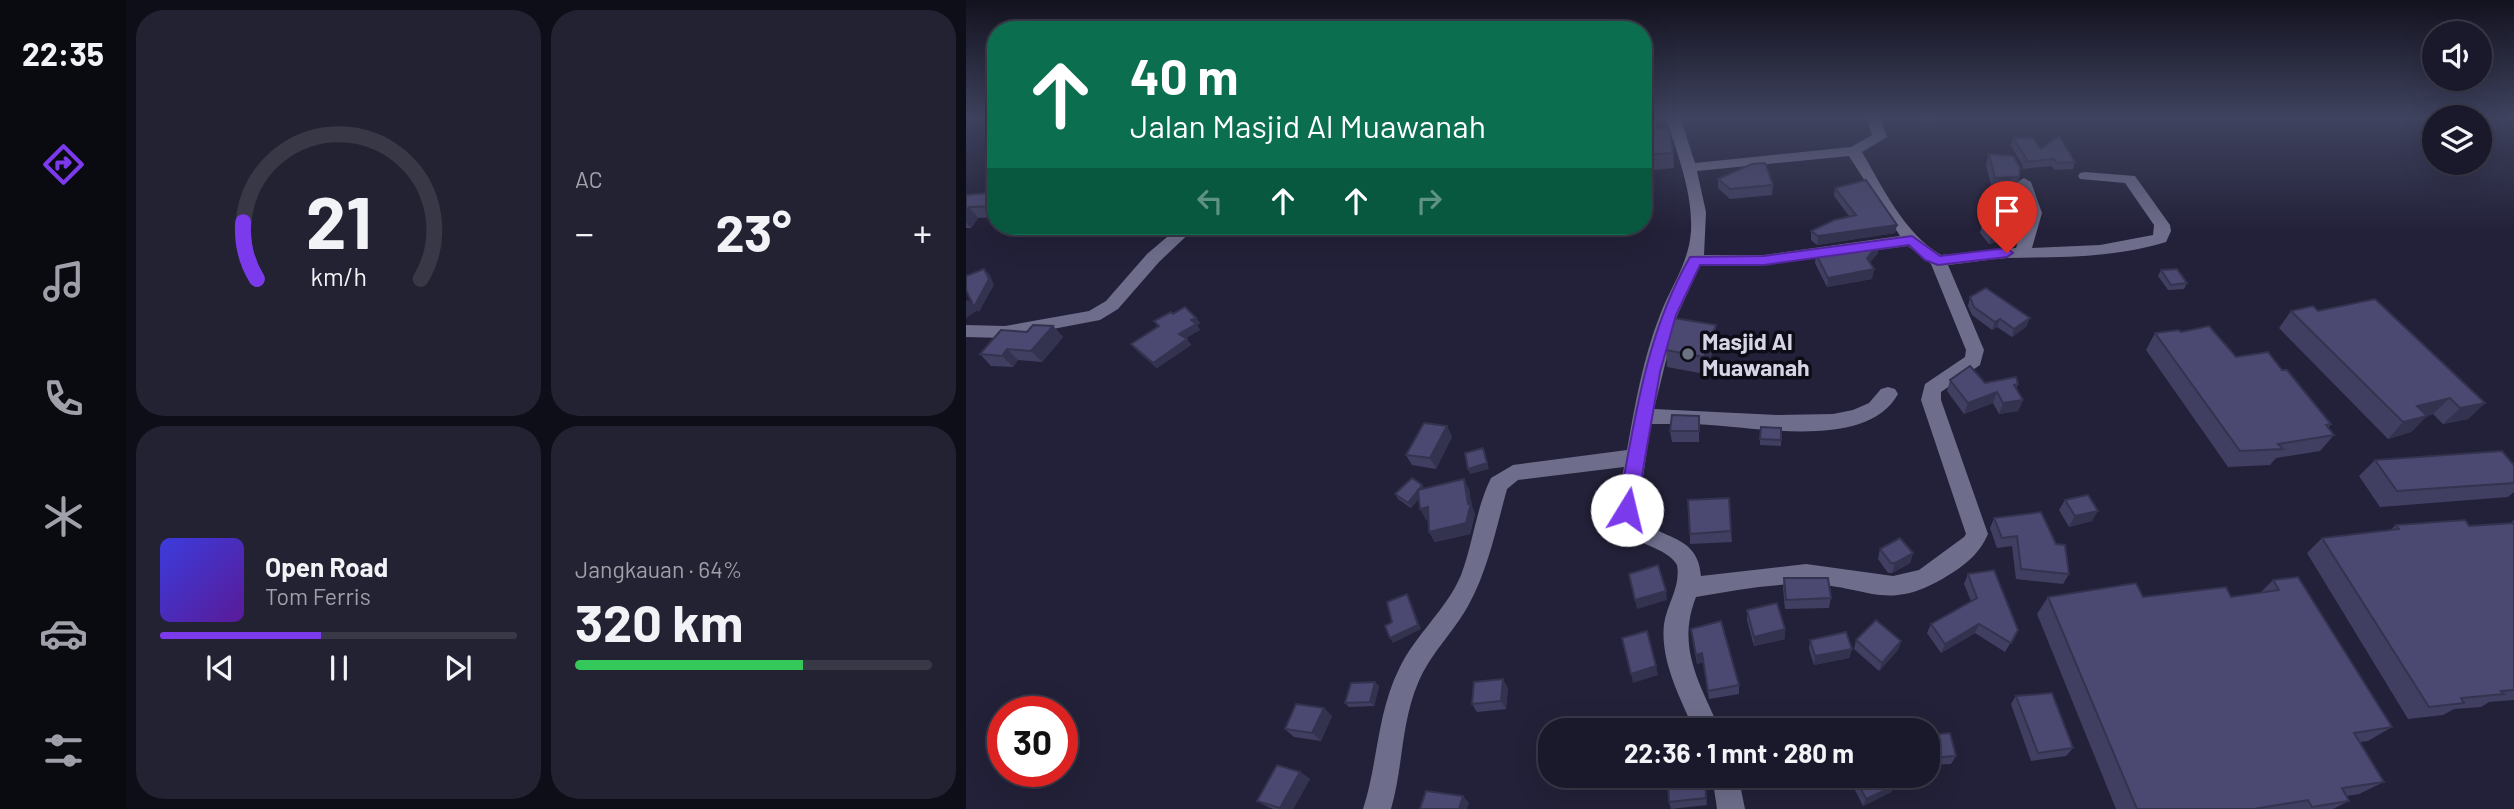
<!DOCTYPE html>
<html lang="id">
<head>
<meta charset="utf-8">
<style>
	:root { --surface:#1a192b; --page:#232233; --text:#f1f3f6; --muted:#9fa0a9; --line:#383847; --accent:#7c3aed }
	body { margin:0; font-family:Barlow,sans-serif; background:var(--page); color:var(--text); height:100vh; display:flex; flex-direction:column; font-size:26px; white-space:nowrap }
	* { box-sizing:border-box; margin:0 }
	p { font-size:23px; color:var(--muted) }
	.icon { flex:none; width:38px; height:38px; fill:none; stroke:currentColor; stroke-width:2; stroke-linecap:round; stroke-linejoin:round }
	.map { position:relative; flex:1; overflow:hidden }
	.sheet { display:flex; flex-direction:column; gap:10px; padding:10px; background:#0e0e18; width:840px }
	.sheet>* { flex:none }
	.hud { position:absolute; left:21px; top:21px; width:665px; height:214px; border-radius:28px; box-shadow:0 7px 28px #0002,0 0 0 2px var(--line); background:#0b6e4f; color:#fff; overflow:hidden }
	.controls { position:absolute; left:1456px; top:21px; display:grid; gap:14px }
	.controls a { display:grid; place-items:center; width:70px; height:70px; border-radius:50%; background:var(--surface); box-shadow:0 7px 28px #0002,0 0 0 2px var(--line); font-size:35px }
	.speed { position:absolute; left:21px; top:696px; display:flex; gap:14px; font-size:35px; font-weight:700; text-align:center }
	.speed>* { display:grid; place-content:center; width:91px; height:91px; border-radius:50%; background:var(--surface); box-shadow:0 7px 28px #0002,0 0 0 2px var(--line); line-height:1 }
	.speed .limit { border:10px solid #d22; background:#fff; color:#111 }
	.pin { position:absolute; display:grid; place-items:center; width:60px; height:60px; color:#fff; margin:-72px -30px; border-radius:50% 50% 50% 0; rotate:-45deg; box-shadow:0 0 7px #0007 }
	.pin .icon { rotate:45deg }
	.me { position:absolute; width:77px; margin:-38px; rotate:9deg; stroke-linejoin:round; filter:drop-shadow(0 0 5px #0008) }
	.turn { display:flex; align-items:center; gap:24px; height:147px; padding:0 28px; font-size:32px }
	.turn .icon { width:91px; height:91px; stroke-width:2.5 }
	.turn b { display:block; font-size:49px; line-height:60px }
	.lanes { display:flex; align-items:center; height:66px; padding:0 28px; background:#0003; justify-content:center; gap:35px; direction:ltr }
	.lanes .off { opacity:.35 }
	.big { font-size:52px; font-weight:700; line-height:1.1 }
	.sheet .card { flex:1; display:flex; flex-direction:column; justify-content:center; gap:10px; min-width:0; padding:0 24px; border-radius:28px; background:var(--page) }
	.sheet .dial { align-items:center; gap:0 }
	.dial svg { height:182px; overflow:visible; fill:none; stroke:var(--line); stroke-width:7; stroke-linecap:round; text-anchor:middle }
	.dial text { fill:var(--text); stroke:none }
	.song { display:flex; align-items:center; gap:21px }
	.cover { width:84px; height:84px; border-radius:10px; background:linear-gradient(135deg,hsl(240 70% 55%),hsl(270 70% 35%)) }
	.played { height:7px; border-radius:4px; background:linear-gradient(90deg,var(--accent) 45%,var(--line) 45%) }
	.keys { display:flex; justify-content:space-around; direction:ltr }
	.heat { display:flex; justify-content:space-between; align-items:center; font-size:38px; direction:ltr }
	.charge { height:10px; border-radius:5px; background:linear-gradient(90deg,#34c759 64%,var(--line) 0) }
	.sheet .tiles { flex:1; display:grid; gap:10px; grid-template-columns:repeat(2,1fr) }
	.trip { position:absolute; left:572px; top:718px; width:402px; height:70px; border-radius:28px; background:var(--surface); box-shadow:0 7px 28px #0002,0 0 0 2px var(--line); font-weight:700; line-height:70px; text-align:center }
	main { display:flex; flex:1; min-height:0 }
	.tabs { display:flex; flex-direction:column; width:126px; justify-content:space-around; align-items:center; background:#0a0a11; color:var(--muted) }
	.tabs .icon { width:49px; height:49px }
	.tabs .selected { color:var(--accent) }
	.tabs b { font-size:32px; color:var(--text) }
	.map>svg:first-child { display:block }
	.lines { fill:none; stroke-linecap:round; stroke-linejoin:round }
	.minor { fill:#6e6d8b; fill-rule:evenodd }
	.wall { fill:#403f61 }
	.shaded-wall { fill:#34334f }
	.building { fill:#4b4971; stroke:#34334f; stroke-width:2 }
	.route { fill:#7c3aed; stroke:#51269a; stroke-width:2 }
	.worship-dot { fill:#6b7280; stroke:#0d0c17; stroke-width:2.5 }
	.labels { text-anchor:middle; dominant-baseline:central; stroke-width:7; stroke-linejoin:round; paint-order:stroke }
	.poi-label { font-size:23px; font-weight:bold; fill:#d5d5e5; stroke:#0d0c17; text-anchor:start }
</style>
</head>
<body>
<main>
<nav class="tabs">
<b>22:35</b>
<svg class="icon selected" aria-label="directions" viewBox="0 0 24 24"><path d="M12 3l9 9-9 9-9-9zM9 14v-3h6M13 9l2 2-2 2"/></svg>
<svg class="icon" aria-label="music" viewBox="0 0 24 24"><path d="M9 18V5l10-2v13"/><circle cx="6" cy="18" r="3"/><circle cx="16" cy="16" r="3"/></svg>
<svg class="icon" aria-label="phone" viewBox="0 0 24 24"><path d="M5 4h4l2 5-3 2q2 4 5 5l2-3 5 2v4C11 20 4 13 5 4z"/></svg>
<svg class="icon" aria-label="climate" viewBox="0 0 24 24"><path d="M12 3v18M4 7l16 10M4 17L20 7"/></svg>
<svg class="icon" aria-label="car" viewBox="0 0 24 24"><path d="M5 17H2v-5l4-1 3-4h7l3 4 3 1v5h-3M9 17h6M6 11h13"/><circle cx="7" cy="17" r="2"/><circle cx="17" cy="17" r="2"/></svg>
<svg class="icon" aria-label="filters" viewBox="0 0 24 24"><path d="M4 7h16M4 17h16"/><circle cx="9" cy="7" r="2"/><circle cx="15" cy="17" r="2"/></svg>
</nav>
<section class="sheet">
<div class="tiles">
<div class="card dial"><svg viewBox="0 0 100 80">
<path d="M14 69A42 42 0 1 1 86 69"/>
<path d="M14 69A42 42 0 0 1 8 44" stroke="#7c3aed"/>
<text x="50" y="56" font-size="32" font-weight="700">21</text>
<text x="50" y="72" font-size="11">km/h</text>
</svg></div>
<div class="card"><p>AC</p>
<div class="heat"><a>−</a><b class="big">23°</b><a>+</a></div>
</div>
<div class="card">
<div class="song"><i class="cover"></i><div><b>Open Road</b><p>Tom Ferris</p></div></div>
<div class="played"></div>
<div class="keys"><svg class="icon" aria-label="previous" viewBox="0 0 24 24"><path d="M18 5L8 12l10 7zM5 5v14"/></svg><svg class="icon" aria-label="pause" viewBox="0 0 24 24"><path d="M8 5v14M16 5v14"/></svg><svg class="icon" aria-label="next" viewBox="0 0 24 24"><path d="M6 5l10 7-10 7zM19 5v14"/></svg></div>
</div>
<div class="card"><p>Jangkauan · 64%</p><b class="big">320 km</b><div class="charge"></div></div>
</div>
</section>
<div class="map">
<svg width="1548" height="809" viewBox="0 0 1548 809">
	<rect width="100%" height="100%" fill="#232139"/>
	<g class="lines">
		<g class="minor">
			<path d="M700,117h14l15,46 156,-16 21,-12 -6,-18h14l7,20 -25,15c21,36 42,81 79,103l75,-7 10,-35 -9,-31 7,-4 7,4 11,31 -10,35 68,-3 53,-10 1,-10 -29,-42 -45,-4 -2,-3 2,-3 5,-1 50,4 35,49 1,6 -5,11c-52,16 -104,15 -158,16 -20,1 -40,5 -60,7l36,85 -4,15 -39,27v8l47,134c-8,18 -19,28 -36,39 -67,43 -82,11 -149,11 -36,0 -72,7 -107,13 -20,51 4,86 24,133h-26c-14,-33 -34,-69 -30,-106 3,-21 17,-37 13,-59 -6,-10 -16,-14 -27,-19 -43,-18 -33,-41 -26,-79l-106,13 -11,9c-11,40 -19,81 -39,117 -15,27 -38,48 -50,77 -17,40 -15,85 -27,126h-28c15,-46 14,-96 36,-140 16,-34 48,-60 62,-94 12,-31 15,-67 30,-97l22,-13 114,-15c8,-45 16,-92 33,-135 11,-29 29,-52 31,-84 2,-39 -14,-77 -25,-114zM883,156l51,80 -136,19h-60l2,-43 -9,-41zM942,246l23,18 35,86 -1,7 -40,27 -4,16 45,134 -2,3 -45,33 -26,6 -87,-12 -105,12c-3,-48 -53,-34 -63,-66l13,-86c20,0 40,-1 59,1 52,3 158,24 188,-31l-3,-5 -7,-2 -7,2 -12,14 -16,7 -20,4 -56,1 -123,-6 23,-93 23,-50 64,-1z"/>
			<path d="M953,117h14l1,2 -7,4z"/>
			<path d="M214,226h17l-38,36 -41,47 -18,11 -95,18 -39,-1v-12l39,1 84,-15 17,-10 41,-47z"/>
			<path d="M746,775h26l7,34h-28z"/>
		</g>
	</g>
	<g class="wall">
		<path d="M677,117l13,12 17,24 1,15 -31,3z"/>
		<path d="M1047,138l62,24 -2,7 -18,1 -4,-4 -29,3 1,-3 -12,-20z"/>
		<path d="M1023,154l30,23 -3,11 -24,1 -6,-24z"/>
		<path d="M752,179l55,6 -1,10 -42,4 -12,-11z"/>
		<path d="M869,188l62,37 -2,8 -78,12 -6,-5v-9l38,-15 -15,-20z"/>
		<path d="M30,192v25l-18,1 -7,10h-5v-33z"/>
		<path d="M1017,221l23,19 -17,4 -9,-11z"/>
		<path d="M912,253l-8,9 4,7 -2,10 -45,8 -12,-24 1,-9z"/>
		<path d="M1195,270l26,13 -3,6 -16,1 -10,-14z"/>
		<path d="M1004,297l57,29 -15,11 -15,-10 -5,3 -20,-15 -4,-9z"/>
		<path d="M1325,311h27l167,92 -17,16 -25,5 -10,-10 -6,2 -16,16 -23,7 -109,-111z"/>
		<path d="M207,314l23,4 4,5 -3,2 3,5 -15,8 6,7 -34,23 -21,-18 -5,-6 27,-17 -4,-6z"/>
		<path d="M87,326l10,11 -21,25 -24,-2 -5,7 -22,-1 -11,-12 47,-22z"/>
		<path d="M1189,333l127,37 49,54 -3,4 6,7 -14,16 -44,7 -6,7 -42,2 -82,-117z"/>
		<path d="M750,342l-11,32 -38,-7 -1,-17z"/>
		<path d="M984,380l68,4 -2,5 7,11 -5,11 -19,3 -6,-11 -29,11 -17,-23z"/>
		<path d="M733,416v26h-27l-2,-11z"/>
		<path d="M481,426l5,11 -16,32 -24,-4 -6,-10z"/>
		<path d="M815,428v18l-21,-1v-6z"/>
		<path d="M1409,460l139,5v27l-6,5 -128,10 -21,-31z"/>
		<path d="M456,485l2,4h45l2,15 4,10 -5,20 -35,8 -6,-10v-13l-3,1 -7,-22 -8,10 -13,-9 -3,-5z"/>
		<path d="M1099,500l27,21 -23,6 -10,-17z"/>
		<path d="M1028,518l62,26 13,30 -6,10 -47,-5 -4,-33 -15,2 -7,-20z"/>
		<path d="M1548,520v180l-25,2 -8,5 -27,2 -11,6 -35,4 -101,-166 15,-15 68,-8 6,-5 73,1 41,-2z"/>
		<path d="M765,531l1,11 -42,2v-10z"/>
		<path d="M914,549l33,4 -3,10 -18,10h-4l-10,-14z"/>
		<path d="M1002,574l50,56 -13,22 -30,-19 -34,20 -14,-20 4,-9 40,-23 -7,-17z"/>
		<path d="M818,578l47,20 -2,10 -44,1 -2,-21z"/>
		<path d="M1307,580l119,147 -24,14 -8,1 24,40 -25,12 -13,2 3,5 -16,8h-217l-79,-195 11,-17h183l29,-4z"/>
		<path d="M781,610l38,19v10l-31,7 -7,-26z"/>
		<path d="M725,629l48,56v9l-30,5 -6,-37 -6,2z"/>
		<path d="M844,640l42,9 -3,9 -35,7 -5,-16z"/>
		<path d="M890,640l45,1 -3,9 -19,21 -25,-22z"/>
		<path d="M413,686l-5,20 -25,1 -4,-4z"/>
		<path d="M542,688l-2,21 -29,3 -5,-8z"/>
		<path d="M1050,696l57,52 -7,8 -35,5 -20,-57z"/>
		<path d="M366,716l-11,25 -27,-4 -9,-8z"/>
		<path d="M962,735l28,21 -5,8 -23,1z"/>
		<path d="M334,772l10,7 -17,30h-20l-5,-2 -11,-6z"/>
		<path d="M712,775v4l27,-3 2,29 -36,4 -2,-7 -1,-20 -15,2 -1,-3z"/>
		<path d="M886,775h36l6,11 -3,6 -28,14 -13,-26z"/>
	</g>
	<g class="shaded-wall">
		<path d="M3,207l9,11 -7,10 -5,-6v-11z"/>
		<path d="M931,225l-2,8 -78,12 1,-9z"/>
		<path d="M1043,229l-3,11 -17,4 3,-12z"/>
		<path d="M914,243l-2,10 -12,14 1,-9z"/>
		<path d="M18,269l6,6 4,10 -15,27 -5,-5z"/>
		<path d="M908,269l-2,10 -45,8 1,-9z"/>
		<path d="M2,300l10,10 -12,8v-17z"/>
		<path d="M230,318l4,5 -3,2 3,5 -17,10 -4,-6 12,-14z"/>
		<path d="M1064,318l-3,8 -15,11 2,-8z"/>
		<path d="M1034,319l-3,8 -5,3 3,-8z"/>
		<path d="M750,325v17l-11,32 -1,-17z"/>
		<path d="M87,326l10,11 -21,25 -11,-11z"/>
		<path d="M221,339l4,6 -34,23 -4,-5z"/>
		<path d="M41,349l11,11 -5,7 -11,-11z"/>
		<path d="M1031,392l-4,11 -29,11 4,-11z"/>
		<path d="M1484,398l-17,16 -32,8 16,-16z"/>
		<path d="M1057,400l-5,11 -19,3 4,-11z"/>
		<path d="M1519,403l-17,16 -25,5 17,-16z"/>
		<path d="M1461,416l-16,16 -23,7 15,-17z"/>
		<path d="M481,426l5,11 -16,32 -6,-11z"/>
		<path d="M517,448l6,21 -19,5 -2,-5z"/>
		<path d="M498,479l5,10 2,15 4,10 -5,20 -35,8 -6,-10 39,-28z"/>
		<path d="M456,485l3,5 -14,18 -3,-5z"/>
		<path d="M462,507l5,11 -7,2 -6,-11z"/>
		<path d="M1132,511l-6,10 -23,6 6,-11z"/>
		<path d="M947,553l-3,10 -18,10 3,-10z"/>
		<path d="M700,591l1,9 -30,9 -2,-9z"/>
		<path d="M441,594l3,5 11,30 -28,14 -3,-5z"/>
		<path d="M1013,624l-4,9 -34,20 4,-9z"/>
		<path d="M819,629v10l-31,7v-9z"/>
		<path d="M935,641l-3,9 -19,21 3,-8z"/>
		<path d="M886,649l-3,9 -35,7 1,-9z"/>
		<path d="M736,653l1,9 -6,2 -1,-9z"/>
		<path d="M690,666l2,9 -25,8 -2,-9z"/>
		<path d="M537,679l5,9 -2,21 -5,-8z"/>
		<path d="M409,682l4,4 -5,20 -4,-4z"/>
		<path d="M358,708l8,8 -11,25 -9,-8z"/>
		<path d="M334,772l10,7 -17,30h-10l-3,-1z"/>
		<path d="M928,786l-3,6 -28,14 3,-7z"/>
		<path d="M497,796l6,7 -2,6h-8z"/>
	</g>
	<g class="building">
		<path d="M677,117h12l1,12 13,-1 4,25 -30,2z"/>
		<path d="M1093,136l16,26 -17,1 -5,-4 -29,3 3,-2 -14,-22 19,-1 9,12z"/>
		<path d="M1023,154l24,2 7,12 -1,9 -24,1z"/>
		<path d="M799,163l8,22 -43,4 -12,-10 34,-15z"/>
		<path d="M900,180l31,45 -79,11 -7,-5 23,-11 22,-5 -21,-27z"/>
		<path d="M30,192v14l-27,1 -3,4v-16z"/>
		<path d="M1034,217l9,12 -17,3 -9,-11z"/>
		<path d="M914,243l-13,15 7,11 -46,9 -12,-24z"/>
		<path d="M18,269l5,10 -15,28 -8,-17v-14z"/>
		<path d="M1211,269l10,14 -16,2 -10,-15z"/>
		<path d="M1020,288l44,30 -16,11 -14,-10 -5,3 -21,-15 -4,-10z"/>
		<path d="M1409,299l110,104 -25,5 -10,-10 -33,8 10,10 -24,6 -112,-111 22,-5 5,5z"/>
		<path d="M219,307l11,11 -5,2 5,4 -17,10 8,5 -34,24 -22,-19 28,-18 -5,-5 17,-9 2,2z"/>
		<path d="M708,318l42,7 -12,32 -38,-7z"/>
		<path d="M67,325l20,1 -22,25 -24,-2 -5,7 -22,-2 21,-24 26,2z"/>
		<path d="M1243,326l27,31 32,-5 14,18h5l44,54 -5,1 8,10 -56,9 5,5 -43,2 -85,-118 24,-3 2,2z"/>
		<path d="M1004,366l15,17 31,-6 2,7 -4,1 9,15 -20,3 -6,-11 -29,11 -18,-23z"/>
		<path d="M706,415l27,1v15h-29z"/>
		<path d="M458,423l23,3 -17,32 -24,-3z"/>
		<path d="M795,427l20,1v12l-21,-1z"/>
		<path d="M517,448l4,15 -19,6 -3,-16z"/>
		<path d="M1536,451l12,14v18l-117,8 -22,-31z"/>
		<path d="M446,478l10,7 -14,18 -13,-9z"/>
		<path d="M498,479l4,25 3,-1 -5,20 -37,9 -1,-25 -8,2 -2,-19z"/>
		<path d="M1122,495l10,16 -23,5 -10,-16z"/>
		<path d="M763,498l2,33 -41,3 -2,-34z"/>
		<path d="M1075,512l15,32 9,1 4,29 -48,-5 -4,-33 -15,2 -8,-20z"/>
		<path d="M1499,520l4,6 45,-3v167l-13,1 3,3 -43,4 3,5 -35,4 -107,-169 77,-9 -3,-4z"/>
		<path d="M934,538l13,15 -18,10h-4l-11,-14z"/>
		<path d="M692,565l8,26 -31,9 -6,-26z"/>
		<path d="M1028,570l24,60 -7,13 -32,-19 -34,20 -14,-20 46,-26 -9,-24z"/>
		<path d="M1332,577l94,150 -38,6 30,49 -42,6 7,13 -37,6 -4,-7 -54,9h-117l-89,-212 88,-14 7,14 83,-10 5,10 48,-7 -6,-10z"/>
		<path d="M818,578h44l3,20 -45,2z"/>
		<path d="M441,594l11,31 -28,13 -5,-12 7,-4 -5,-20z"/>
		<path d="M811,603l8,26 -31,8 -7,-27z"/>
		<path d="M910,620l25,21 -19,22 -26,-23z"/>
		<path d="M755,621l18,64 -31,6 -6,-38 -6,2 -5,-26z"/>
		<path d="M681,631l9,35 -25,8 -9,-36z"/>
		<path d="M880,632l6,17 -37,7 -5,-16z"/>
		<path d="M537,679l-2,22 -29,3 2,-22z"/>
		<path d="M409,682l-5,20 -25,1 6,-20z"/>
		<path d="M1086,693l21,55 -35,5 -22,-57z"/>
		<path d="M330,704l28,4 -12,25 -27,-4z"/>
		<path d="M984,733l6,23 -28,2v-23z"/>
		<path d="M311,765l23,7 -20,36 -23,-7z"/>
		<path d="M686,775h25l1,2 -26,4z"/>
		<path d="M888,775h34l6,11 -28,13z"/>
		<path d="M739,776l1,22 -37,4 -1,-22z"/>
		<path d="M460,791l37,5 -4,13h-39z"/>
	</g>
	<linearGradient id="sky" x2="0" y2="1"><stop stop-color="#13121f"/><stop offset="0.51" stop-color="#3f435f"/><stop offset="1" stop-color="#3f435f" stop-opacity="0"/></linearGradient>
	<rect width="1548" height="231" fill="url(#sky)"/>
	<path class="route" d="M946,236l28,20 67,-8 6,5 -6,4 -69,8 -13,-5 -16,-15 -145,20h-64l-24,50 -16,57 -24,138 -3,5 -6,3 -6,-3 -3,-5c16,-86 27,-175 72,-253l74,-1z"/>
	<circle class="worship-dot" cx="722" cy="354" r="7"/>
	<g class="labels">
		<g class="poi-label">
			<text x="736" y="341">Masjid Al<tspan x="736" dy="26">Muawanah</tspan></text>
		</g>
	</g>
</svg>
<div class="controls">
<a><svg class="icon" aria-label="sound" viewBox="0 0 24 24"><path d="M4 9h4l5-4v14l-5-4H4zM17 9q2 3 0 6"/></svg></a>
<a><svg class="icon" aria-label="layers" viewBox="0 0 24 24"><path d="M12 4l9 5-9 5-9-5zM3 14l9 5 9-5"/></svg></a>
</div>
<div class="speed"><div class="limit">30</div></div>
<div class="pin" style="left:1041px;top:253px;background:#d93025"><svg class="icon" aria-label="arrive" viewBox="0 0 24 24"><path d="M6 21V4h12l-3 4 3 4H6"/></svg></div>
<svg class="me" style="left:661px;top:510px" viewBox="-20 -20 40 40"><circle r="19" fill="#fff"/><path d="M0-13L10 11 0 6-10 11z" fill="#7c3aed"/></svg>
<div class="trip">22:36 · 1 mnt · 280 m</div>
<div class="hud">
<div class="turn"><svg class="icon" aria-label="ahead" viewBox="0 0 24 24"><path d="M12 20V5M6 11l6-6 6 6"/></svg><div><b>40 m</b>Jalan Masjid Al Muawanah</div></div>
<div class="lanes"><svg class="icon off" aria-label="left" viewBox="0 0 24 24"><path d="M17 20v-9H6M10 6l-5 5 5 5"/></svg><svg class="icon" aria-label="ahead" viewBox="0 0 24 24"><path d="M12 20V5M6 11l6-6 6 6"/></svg><svg class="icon" aria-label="ahead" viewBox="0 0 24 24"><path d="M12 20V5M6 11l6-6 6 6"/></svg><svg class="icon off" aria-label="right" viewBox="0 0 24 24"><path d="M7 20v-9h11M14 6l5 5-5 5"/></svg></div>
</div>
</div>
</main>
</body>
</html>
